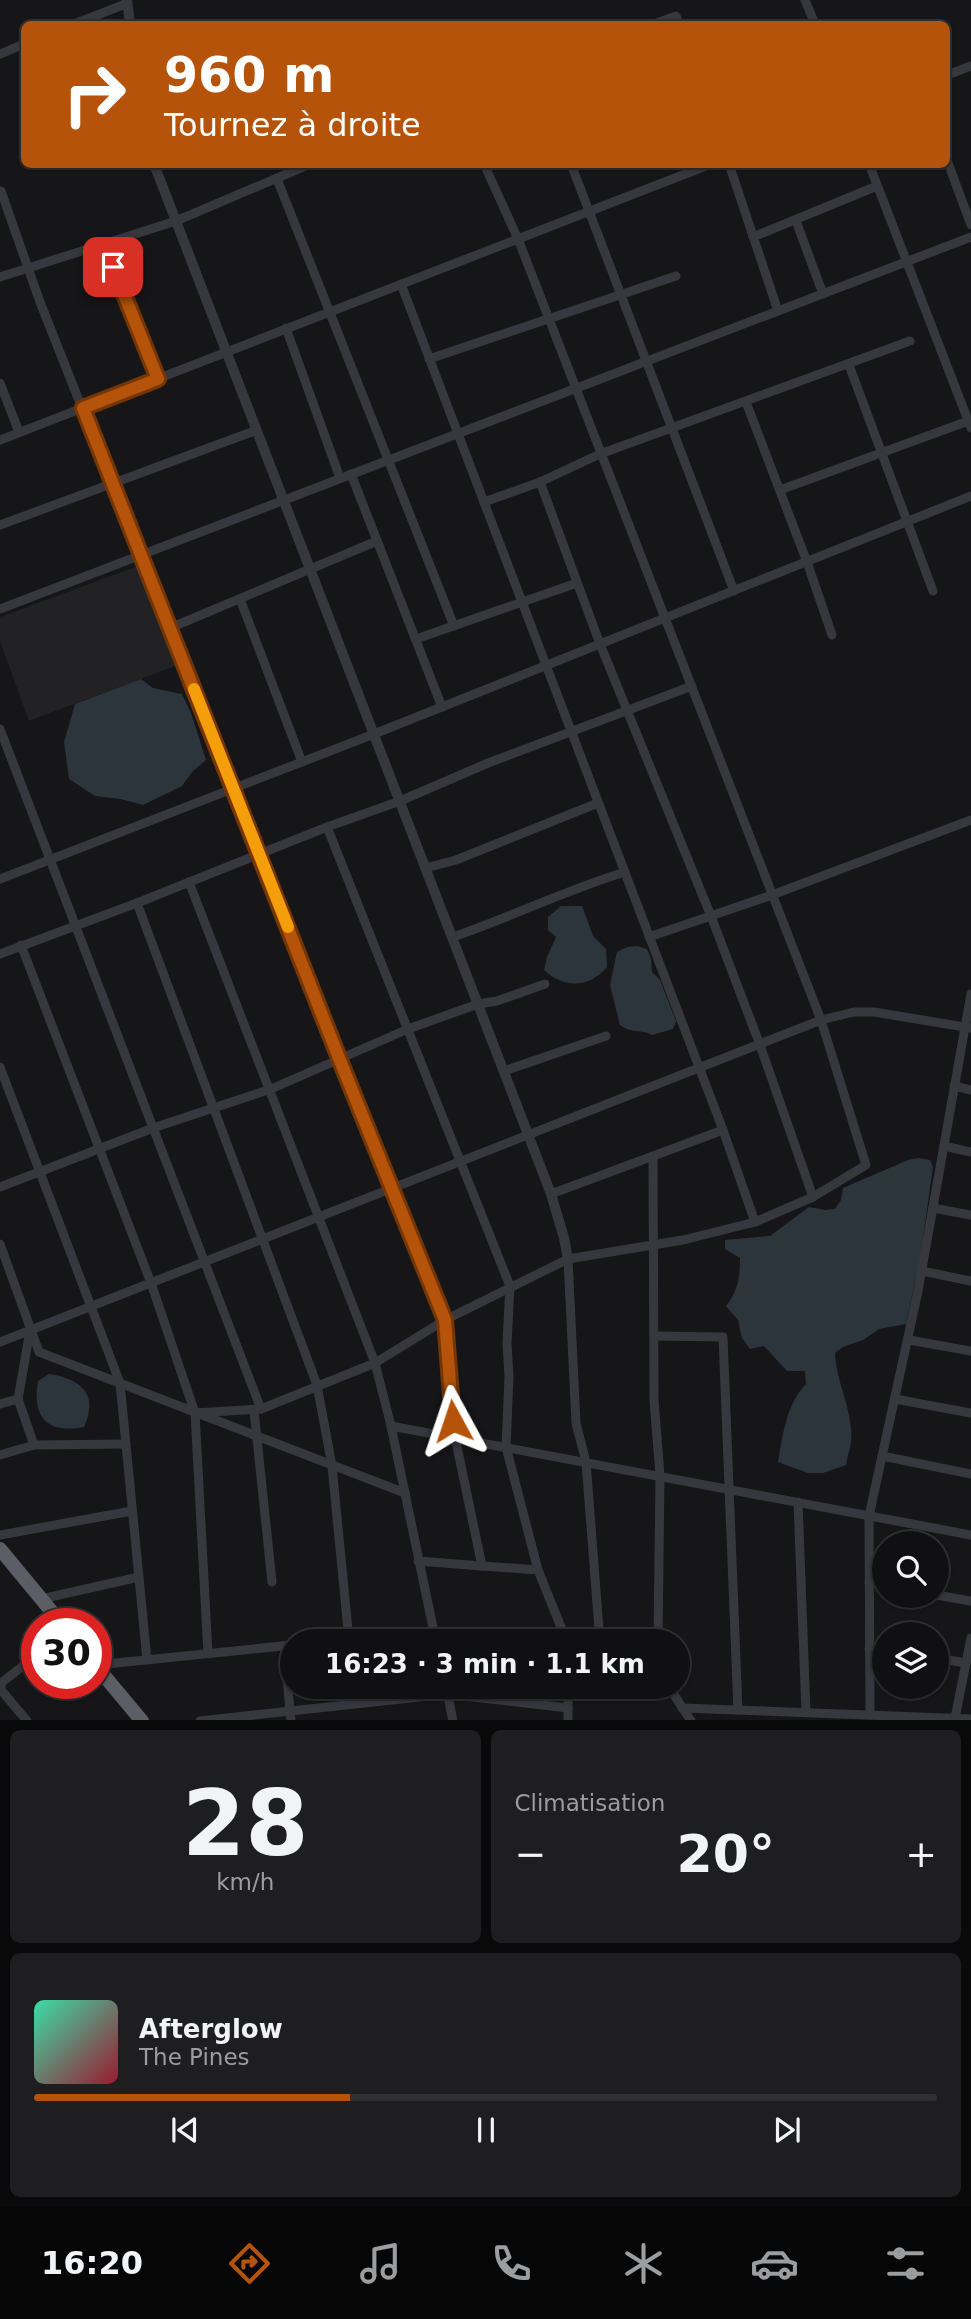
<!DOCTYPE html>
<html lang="fr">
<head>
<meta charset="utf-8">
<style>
	:root { --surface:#101012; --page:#1e1e20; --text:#f1f3f6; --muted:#9c9d9f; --line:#303032; --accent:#b45309 }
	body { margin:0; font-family:"DejaVu Sans",sans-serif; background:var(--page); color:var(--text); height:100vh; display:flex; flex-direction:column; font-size:26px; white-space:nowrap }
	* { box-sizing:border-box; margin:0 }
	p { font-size:23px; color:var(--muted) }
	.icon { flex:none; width:38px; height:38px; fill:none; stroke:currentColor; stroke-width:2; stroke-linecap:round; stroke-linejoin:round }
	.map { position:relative; height:1720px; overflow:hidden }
	.side { display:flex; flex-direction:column; gap:10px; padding:10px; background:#09090a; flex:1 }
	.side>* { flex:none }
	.banner { position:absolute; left:21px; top:21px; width:929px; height:147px; border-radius:10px; box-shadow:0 2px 5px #0004,0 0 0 2px var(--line); background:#b45309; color:#fff; overflow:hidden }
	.fabs { position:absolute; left:872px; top:1531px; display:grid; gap:14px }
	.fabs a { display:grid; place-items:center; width:77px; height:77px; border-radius:50%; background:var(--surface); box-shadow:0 2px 5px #0004,0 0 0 2px var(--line); font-size:35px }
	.speed { position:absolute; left:21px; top:1608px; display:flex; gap:14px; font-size:35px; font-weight:700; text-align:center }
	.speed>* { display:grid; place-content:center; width:91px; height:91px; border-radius:50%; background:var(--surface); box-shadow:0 2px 5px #0004,0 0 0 2px var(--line); line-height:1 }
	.speed .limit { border:10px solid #d22; background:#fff; color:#111 }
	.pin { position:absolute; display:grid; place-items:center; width:60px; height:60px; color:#fff; margin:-30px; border-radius:14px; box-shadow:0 4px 10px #0006 }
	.me { position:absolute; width:77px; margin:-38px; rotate:355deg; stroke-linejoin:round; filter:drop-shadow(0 0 5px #0008) }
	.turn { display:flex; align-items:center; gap:24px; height:147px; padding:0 28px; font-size:32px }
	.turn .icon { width:91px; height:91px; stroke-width:2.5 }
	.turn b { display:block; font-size:49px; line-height:60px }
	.big { font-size:52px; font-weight:800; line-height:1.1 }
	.side .card { flex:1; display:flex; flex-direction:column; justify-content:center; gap:10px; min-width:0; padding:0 24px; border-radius:10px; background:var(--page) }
	.side .dial { align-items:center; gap:0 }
	.dial b { font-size:91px; line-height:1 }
	.song { display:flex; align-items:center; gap:21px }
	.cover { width:84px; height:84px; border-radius:10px; background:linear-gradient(135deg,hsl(160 70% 55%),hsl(350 70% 35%)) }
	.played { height:7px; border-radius:4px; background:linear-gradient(90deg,var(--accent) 35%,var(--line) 35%) }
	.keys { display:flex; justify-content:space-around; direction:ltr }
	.heat { display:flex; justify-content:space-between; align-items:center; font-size:38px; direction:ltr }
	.side .tiles { flex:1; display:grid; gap:10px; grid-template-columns:1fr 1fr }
	.card:last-child { grid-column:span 2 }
	.trip { position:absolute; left:280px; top:1629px; width:410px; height:70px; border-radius:35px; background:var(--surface); box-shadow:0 2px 5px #0004,0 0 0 2px var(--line); font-weight:800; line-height:70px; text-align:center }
	.dock { display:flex; height:112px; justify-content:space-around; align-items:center; background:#060607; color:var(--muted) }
	.dock .icon { width:49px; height:49px }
	.dock .on { color:var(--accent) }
	.dock b { font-size:32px; color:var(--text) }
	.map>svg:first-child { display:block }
	.built { fill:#222225 }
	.water { fill:#2c353c }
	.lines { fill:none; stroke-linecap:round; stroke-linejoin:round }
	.minor { stroke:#37383d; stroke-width:9 }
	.tertiary { stroke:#37383d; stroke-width:10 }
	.trunk { stroke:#5b5e65; stroke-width:14 }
	.route-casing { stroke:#753606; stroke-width:18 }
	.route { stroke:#b45309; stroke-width:12 }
	.slow { stroke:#f59e0b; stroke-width:12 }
</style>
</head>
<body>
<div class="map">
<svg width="971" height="1721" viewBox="0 0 971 1721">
	<rect width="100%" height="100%" fill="#161618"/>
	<path class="built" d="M138,566l37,100 -146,55 -29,-80v-24z"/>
	<g class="water">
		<path d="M141,679l12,9 29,6 9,19 15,47 -13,11 -11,15 -39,19 -22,-6 -26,-3 -26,-17 -5,-37 11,-38z"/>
		<path d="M561,906h21l11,30 13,13 1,18c-18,21 -42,22 -63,3l3,-13 9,-20 -8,-7v-13z"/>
		<path d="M637,946l10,3 4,10 1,13 8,8 16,41 -3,8 -21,6c-11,-6 -20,-1 -32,-10l-10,-40 7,-33 10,-5z"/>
		<path d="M919,1158l11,2 3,7 -13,92 -14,65 -27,5 -16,11 -20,7 -8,6c1,30 19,59 16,89 -1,8 -4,15 -5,23l-23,8h-15l-30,-11c5,-28 8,-57 28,-78l-1,-13h-18l-23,-25 -14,3 -8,-11 -4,-18 -12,-14c12,-15 14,-29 14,-48l-15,-9v-9l45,-4 39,-29 16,3 10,-1 6,-9 2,-12 65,-28z"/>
		<path d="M49,1374c32,5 50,20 35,53 -37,7 -52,-9 -46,-46z"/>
	</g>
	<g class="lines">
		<g class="minor">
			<path d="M805,0l10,24"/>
			<path d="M74,24l54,-21"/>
			<path d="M654,24l22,-8 3,8"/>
			<path d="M0,54l24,-10"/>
			<path d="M947,75l24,-9"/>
			<path d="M947,160l24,65"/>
			<path d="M571,164l163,427"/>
			<path d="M729,164l49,147"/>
			<path d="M869,164l102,264"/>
			<path d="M277,179l177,447"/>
			<path d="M1,191l39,111 299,756 106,262 10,117 27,129 56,4 29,72"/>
			<path d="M796,221l27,73"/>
			<path d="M753,237l124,-51"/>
			<path d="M104,244l54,134"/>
			<path d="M0,277l176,-56 134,-57"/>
			<path d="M401,284l322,846 32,92"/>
			<path d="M286,328l54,150"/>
			<path d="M429,359l247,-83"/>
			<path d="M849,365l84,226"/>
			<path d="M0,383l19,49"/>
			<path d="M746,402l61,160 25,73"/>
			<path d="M0,440l711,-276"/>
			<path d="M351,474l91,233"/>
			<path d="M540,482l60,162 111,272 49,129 53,152"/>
			<path d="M780,490l191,-70"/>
			<path d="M484,502l56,-20 60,-28 310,-113"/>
			<path d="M0,525l257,-95"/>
			<path d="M240,599l62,163"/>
			<path d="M0,609l971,-372"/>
			<path d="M170,628l207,-87"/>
			<path d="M416,639l161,-56"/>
			<path d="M0,729l261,680"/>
			<path d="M327,827l183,459 -3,57 2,34 -3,70 32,123"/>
			<path d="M426,868l30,-8 142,-57"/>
			<path d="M0,879l374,-145 597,-238"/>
			<path d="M189,882l186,481 16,63 45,216"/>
			<path d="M137,903l180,482 15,81 17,174"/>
			<path d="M453,937c58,-20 113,-47 172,-65"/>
			<path d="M649,937l123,-42 199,-75"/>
			<path d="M21,945l130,338 44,130 13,241"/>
			<path d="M0,954l137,-51 190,-76 73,-26 88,-38 204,-77"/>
			<path d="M0,1067l120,316 27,277"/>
			<path d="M504,1071l102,-35"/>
			<path d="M954,1086l17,4"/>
			<path d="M944,1146l27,6"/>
			<path d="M653,1156l1,244 6,75 -2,167"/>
			<path d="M0,1187l153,-59 118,-39 137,-60 70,-25 19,-3 48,-17"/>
			<path d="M551,1194l172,-64"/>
			<path d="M933,1208l38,7"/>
			<path d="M0,1244l39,108 366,141"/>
			<path d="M568,1259l8,164 10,39 14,180"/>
			<path d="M922,1271l49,10"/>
			<path d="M30,1331l-12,68 16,46"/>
			<path d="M655,1336l68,1 15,373"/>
			<path d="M909,1340l62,11"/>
			<path d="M0,1342l821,-322 33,-8h20l97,16"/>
			<path d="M895,1399l76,14"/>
			<path d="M0,1404l18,-5"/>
			<path d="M254,1410l18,172"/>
			<path d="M195,1413l66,-4 114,-46 70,-43 123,-61 115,-19 72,-18 58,-25 53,-32 -45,-145 -303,-781 -34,-75"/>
			<path d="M391,1426l580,109"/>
			<path d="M0,1455l34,-10 92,-1"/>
			<path d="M882,1456l89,18"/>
			<path d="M798,1502l8,210"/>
			<path d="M0,1535l132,-24"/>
			<path d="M418,1561l64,5"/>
			<path d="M869,1582l15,3"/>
			<path d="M936,1595l35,6"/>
			<path d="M41,1599l98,-22"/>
			<path d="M331,1642l102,-11 151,11"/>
			<path d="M284,1646l7,75"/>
			<path d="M869,1649l15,2"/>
			<path d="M936,1658l30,5"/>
			<path d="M96,1665l196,-20"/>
			<path d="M446,1687l7,34"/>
			<path d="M568,1687v34"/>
			<path d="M669,1687l22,34"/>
			<path d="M682,1708l289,11"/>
			<path d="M870,1715l-1,-199 49,-225 53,-297"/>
			<path d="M955,1718l16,-80"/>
			<path d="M27,1721l-26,-31v-7l36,-28"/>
			<path d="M200,1721l247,-27 121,14"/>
		</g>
		<g class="tertiary">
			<path d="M127,0l3,24"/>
			<path d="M154,164l397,1030 13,44 4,21"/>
		</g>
		<g class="trunk">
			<path d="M0,1549l62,75"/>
			<path d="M96,1666l46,55"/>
		</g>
	</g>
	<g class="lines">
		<g class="route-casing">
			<path id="route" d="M113,267l45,112 -75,29 256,650 106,262 8,101"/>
		</g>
		<use href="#route" class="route"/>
		<path class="slow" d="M194,689l94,238"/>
	</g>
</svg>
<div class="fabs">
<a><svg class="icon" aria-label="search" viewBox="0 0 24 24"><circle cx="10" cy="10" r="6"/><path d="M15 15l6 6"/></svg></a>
<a><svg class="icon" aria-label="layers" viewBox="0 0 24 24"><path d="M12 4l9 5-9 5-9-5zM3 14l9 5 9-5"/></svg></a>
</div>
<div class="speed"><div class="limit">30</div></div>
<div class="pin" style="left:113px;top:267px;background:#d93025"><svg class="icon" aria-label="arrive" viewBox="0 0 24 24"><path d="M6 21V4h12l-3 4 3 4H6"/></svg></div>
<svg class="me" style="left:453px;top:1421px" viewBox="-20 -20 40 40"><path d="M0-17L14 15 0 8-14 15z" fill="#b45309" stroke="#fff" stroke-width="4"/></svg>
<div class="trip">16:23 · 3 min · 1.1 km</div>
<div class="banner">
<div class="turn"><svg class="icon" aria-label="right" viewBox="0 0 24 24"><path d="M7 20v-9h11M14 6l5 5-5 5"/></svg><div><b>960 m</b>Tournez à droite</div></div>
</div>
</div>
<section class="side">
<div class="tiles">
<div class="card dial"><b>28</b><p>km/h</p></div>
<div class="card"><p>Climatisation</p>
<div class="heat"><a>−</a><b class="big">20°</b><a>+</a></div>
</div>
<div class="card">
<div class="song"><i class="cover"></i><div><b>Afterglow</b><p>The Pines</p></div></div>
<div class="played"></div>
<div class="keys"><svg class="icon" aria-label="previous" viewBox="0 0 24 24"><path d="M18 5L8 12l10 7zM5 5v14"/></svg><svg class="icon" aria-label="pause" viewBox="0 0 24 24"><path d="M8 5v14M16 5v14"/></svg><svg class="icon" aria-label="next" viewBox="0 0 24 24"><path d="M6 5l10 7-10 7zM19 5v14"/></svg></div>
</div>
</div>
</section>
<nav class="dock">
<b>16:20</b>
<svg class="icon on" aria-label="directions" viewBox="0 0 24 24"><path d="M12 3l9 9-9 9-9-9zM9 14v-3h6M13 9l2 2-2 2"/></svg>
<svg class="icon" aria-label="music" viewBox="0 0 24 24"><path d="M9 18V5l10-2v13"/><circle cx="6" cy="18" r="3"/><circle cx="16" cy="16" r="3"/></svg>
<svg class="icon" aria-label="phone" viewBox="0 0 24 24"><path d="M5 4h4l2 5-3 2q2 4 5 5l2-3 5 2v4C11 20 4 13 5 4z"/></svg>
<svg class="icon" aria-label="climate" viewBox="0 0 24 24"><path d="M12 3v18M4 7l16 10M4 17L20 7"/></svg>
<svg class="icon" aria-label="car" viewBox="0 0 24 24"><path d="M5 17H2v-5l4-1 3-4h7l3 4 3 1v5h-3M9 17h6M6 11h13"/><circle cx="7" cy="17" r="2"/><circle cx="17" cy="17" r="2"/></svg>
<svg class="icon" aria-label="filters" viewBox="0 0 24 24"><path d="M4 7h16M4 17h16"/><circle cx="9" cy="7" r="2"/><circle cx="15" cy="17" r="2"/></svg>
</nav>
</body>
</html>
